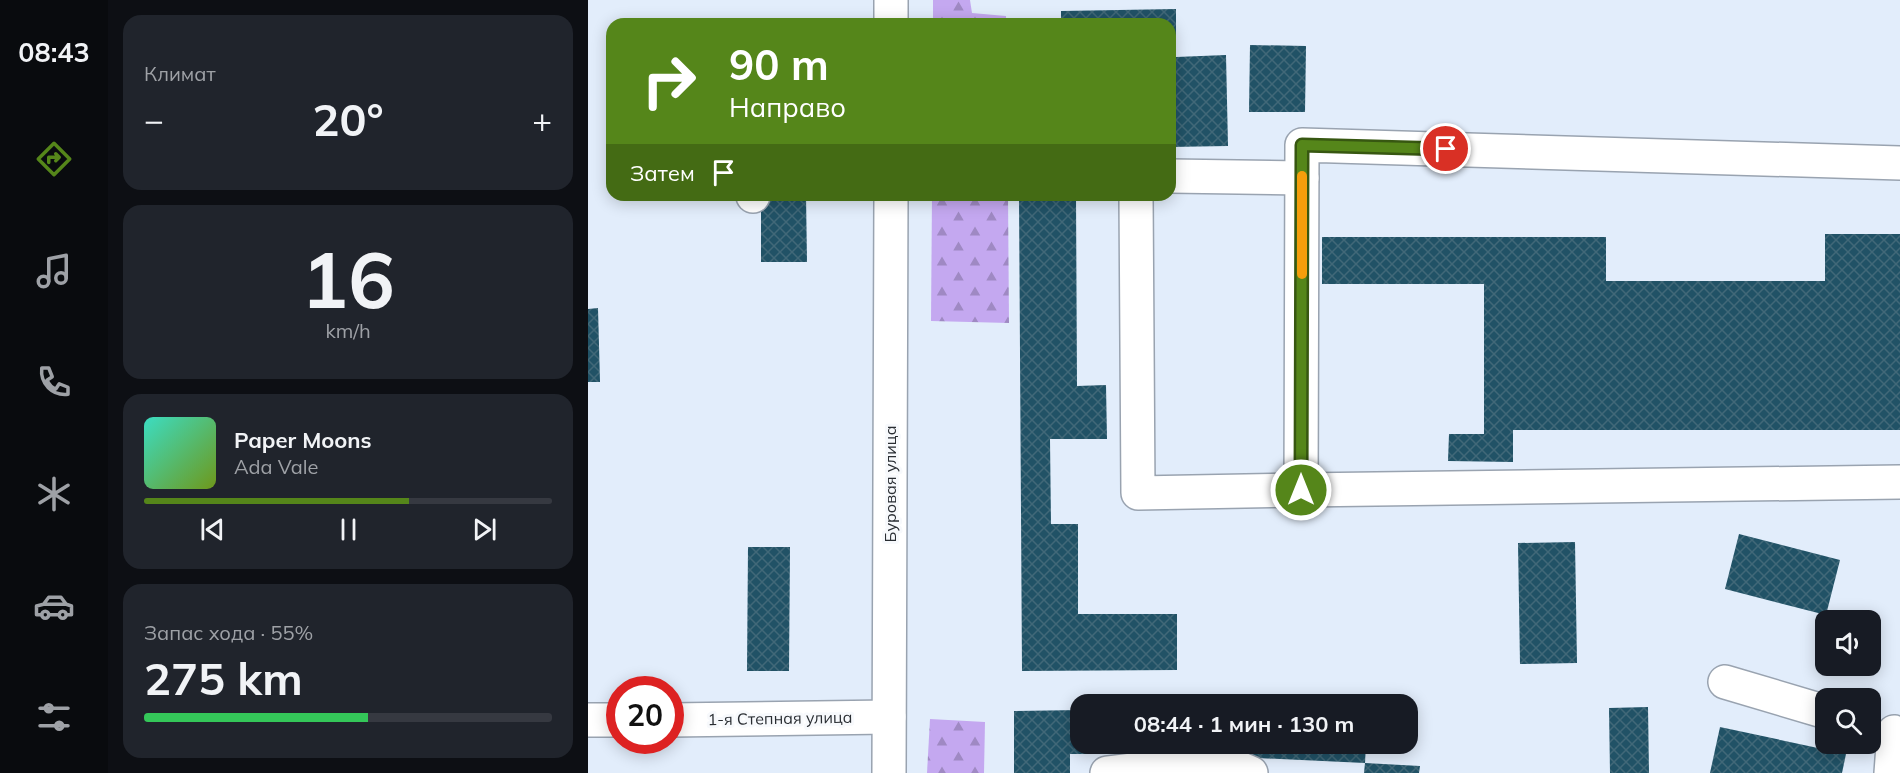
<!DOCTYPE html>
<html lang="ru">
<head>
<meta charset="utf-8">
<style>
	:root { --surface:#171b24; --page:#20242c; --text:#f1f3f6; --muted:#9ea1a6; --line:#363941; --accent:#55861a }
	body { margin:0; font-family:Mulish,sans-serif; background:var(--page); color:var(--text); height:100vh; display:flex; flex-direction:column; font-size:22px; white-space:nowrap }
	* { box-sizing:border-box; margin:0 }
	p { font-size:20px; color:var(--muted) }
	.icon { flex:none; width:33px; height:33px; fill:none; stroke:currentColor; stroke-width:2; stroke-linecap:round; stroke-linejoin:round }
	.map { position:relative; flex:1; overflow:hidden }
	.sheet { display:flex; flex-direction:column; gap:15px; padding:15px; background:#0d0f14; width:480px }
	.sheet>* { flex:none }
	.banner { position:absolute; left:18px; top:18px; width:570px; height:183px; border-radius:18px; box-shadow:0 3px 15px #0003; background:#55861a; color:#fff; overflow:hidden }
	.controls { position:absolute; left:1227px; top:610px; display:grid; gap:12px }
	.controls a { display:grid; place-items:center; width:66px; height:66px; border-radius:12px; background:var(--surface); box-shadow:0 3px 15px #0003; font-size:30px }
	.speed { position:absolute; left:18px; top:676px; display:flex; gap:12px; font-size:30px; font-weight:700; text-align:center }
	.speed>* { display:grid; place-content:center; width:78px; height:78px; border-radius:50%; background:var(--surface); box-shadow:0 3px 15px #0003; line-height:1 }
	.speed .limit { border:9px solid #d22; background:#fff; color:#111 }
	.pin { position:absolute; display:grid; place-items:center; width:51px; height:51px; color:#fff; margin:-26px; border:3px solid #fff; border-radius:50%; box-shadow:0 2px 6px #0007 }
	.me { position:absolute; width:66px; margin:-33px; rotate:0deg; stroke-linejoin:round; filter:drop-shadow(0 0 4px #0008) }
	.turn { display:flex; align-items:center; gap:21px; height:126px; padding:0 24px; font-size:27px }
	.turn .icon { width:78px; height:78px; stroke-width:2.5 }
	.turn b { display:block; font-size:42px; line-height:51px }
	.then { display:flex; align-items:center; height:57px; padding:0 24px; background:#0003; gap:12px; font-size:22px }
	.big { font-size:45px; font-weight:700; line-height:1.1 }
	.sheet .tile { flex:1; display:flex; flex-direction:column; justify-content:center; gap:9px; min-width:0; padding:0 21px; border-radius:18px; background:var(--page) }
	.sheet .dial { align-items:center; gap:0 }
	.dial b { font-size:78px; line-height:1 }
	.song { display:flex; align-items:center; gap:18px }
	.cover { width:72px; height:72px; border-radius:9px; background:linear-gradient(135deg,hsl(170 70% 55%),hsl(80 70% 35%)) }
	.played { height:6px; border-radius:3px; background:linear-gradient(90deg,var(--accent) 65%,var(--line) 65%) }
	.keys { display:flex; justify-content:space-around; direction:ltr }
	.heat { display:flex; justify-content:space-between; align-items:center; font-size:33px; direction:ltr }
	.charge { height:9px; border-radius:4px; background:linear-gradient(90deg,#34c759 55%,var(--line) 0) }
	.trip { position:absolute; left:482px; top:694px; width:348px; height:60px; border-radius:18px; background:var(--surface); box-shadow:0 3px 15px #0003; font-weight:700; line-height:60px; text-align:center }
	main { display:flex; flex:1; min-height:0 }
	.menu { display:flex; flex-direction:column; width:108px; justify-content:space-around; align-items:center; background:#090b0e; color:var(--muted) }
	.menu .icon { width:42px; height:42px }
	.menu .current { color:var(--accent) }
	.menu b { font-size:27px; color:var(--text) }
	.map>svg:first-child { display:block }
	.forest { fill:url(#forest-firs) }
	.building { fill:url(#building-cross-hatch) }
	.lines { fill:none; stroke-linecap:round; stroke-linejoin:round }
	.minor-casing { stroke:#99a3b0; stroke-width:36 }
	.major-casing { stroke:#99a3b0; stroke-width:36 }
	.minor { stroke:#fff; stroke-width:33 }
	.major { stroke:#fff; stroke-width:33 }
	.route-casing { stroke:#375711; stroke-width:15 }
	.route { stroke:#55861a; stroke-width:10 }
	.slow { stroke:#f59e0b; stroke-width:10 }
	.labels { text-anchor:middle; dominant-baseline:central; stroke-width:6; stroke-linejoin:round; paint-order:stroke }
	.street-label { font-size:16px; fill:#292d32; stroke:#f7f9fc }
</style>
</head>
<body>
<main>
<nav class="menu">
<b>08:43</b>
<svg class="icon current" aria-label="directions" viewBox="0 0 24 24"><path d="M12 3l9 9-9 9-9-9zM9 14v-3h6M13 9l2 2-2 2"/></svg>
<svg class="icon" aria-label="music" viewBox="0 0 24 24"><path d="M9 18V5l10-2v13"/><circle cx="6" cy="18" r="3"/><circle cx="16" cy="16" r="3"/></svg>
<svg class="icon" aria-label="phone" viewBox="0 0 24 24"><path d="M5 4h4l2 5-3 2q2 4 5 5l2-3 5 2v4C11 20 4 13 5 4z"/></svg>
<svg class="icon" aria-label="climate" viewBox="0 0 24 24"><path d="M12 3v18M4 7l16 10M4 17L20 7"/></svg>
<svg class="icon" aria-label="car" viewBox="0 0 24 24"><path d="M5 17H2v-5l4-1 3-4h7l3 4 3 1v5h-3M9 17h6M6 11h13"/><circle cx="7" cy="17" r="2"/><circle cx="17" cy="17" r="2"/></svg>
<svg class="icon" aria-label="filters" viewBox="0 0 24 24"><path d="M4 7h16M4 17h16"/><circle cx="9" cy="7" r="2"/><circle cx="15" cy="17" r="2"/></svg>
</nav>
<section class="sheet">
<div class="tile"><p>Климат</p>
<div class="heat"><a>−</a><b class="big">20°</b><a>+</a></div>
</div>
<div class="tile dial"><b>16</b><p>km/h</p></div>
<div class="tile">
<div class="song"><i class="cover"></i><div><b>Paper Moons</b><p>Ada Vale</p></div></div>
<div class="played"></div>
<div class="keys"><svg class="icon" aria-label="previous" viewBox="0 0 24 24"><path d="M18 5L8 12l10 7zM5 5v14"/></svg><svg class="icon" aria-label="pause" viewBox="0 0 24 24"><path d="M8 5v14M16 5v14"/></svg><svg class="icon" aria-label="next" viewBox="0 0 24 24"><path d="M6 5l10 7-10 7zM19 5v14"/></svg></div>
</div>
<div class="tile"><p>Запас хода · 55%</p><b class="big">275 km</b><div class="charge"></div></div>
</section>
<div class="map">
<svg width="1312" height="773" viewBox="0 0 1312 773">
	<defs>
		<pattern id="forest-firs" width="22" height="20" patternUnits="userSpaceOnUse" patternTransform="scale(1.5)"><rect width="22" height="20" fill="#c4a8f0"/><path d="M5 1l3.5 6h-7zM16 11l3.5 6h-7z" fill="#9f89c3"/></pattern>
		<pattern id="building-cross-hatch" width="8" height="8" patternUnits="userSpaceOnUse" patternTransform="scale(1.5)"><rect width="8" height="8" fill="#215266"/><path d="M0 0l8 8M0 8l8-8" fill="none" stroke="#416878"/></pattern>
	</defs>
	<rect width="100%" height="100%" fill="#e2edfb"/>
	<g class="forest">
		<path d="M345,0h37l2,13 34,3v8h-73z"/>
		<path d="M344,195h76l1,128 -78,-2z"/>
		<path d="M342,719l55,3 -1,51h-57z"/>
	</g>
	<g class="building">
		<path d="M588,9v48l50,-2 2,91 -58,1v-123h-109v-13z"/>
		<path d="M662,45l56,1 -1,66h-56z"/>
		<path d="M173,195h45l1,67h-46z"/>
		<path d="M431,195h57l1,191 29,-1 1,54h-57l1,85h27v90h99v56l-155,1z"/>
		<path d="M1237,234h75v196h-387v32l-65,-1 1,-27h35v-150h-162v-47h284v44h219z"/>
		<path d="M10,308l2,74h-12v-73z"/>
		<path d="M1151,534l101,26 -14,55 -101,-26z"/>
		<path d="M987,542l2,121 -57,1 -2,-121z"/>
		<path d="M160,547h42l-1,124h-42z"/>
		<path d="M1060,707l1,66h-39l-1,-65z"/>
		<path d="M492,710v34h57v10h-67v19h-56v-62z"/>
		<path d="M1132,727l126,27 -4,19h-132z"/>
		<path d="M649,744h129l-1,19 -129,-6z"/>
		<path d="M777,763l55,3 -1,7h-55z"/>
	</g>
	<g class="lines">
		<g class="minor-casing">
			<g id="minor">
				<path d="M1312,163l-598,-18 -1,345 599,-8"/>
				<path d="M582,176l132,2"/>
				<path d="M165,195v1"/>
				<path d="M548,195l2,298 163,-3"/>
				<path d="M1137,682l101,30"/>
				<path d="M0,720h32"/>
				<path d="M82,720l219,-3"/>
				<path d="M519,773l40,-5 88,-2 16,7"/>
				<path d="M1303,773l3,-41"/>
			</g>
		</g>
		<g class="major-casing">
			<g id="major">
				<path d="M303,24v-24"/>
				<path d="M301,773l2,-578"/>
			</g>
		</g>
		<use href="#minor" class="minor"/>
		<use href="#major" class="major"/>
	</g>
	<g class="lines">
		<g class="route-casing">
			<path id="route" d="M713,490l1,-345 144,4"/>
		</g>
		<use href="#route" class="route"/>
		<path class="slow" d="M714,274v-98"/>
	</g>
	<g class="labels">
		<g class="street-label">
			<text transform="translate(302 484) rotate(-90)">Буровая улица</text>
			<text transform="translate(192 718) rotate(-1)">1-я Степная улица</text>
		</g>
	</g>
</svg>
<div class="controls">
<a><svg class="icon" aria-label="sound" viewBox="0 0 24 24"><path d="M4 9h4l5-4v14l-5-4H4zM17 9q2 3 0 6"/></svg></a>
<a><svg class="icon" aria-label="search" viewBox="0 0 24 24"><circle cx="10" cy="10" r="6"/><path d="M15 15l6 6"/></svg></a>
</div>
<div class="speed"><div class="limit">20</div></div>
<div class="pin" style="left:858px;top:149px;background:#d93025"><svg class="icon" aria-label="arrive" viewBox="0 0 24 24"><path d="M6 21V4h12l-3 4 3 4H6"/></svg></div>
<svg class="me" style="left:713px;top:490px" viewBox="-20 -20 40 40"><circle r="17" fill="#55861a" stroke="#fff" stroke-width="3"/><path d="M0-11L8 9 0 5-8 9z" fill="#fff"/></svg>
<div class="trip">08:44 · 1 мин · 130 m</div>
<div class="banner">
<div class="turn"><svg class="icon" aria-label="right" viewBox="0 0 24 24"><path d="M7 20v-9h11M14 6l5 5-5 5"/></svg><div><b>90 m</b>Направо</div></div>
<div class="then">Затем<svg class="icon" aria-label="arrive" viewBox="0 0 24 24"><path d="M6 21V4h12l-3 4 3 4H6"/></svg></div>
</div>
</div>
</main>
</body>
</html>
